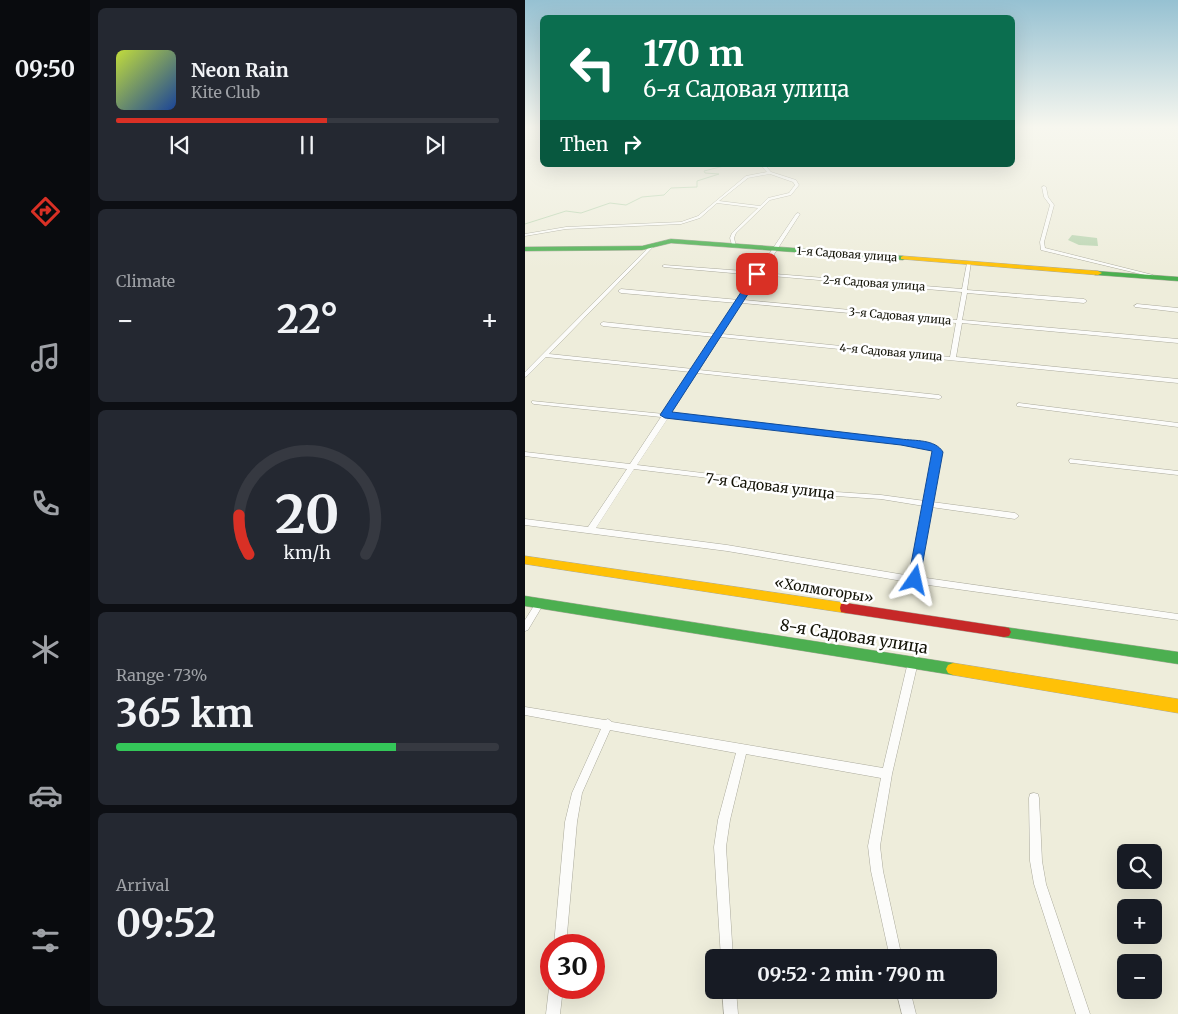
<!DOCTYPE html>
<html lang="en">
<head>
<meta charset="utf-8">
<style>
	:root { --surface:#171b24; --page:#242831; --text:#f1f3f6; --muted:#9ea1a6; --line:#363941; --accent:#d93025 }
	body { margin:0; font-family:Merriweather,serif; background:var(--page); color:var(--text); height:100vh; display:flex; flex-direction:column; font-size:19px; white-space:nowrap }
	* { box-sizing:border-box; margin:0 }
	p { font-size:16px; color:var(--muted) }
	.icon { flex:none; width:28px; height:28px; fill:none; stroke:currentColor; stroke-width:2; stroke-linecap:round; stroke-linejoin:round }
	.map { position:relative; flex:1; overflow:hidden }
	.panel { display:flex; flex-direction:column; gap:8px; padding:8px; background:#0d0f14; width:435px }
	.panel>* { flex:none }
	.top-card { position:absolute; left:15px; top:15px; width:475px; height:152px; border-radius:8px; box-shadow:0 5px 20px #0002; background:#0b6e4f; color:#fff; overflow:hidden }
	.buttons { position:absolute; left:592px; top:844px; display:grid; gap:10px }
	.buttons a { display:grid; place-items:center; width:45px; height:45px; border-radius:8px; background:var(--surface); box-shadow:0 5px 20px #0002; font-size:25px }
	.speed { position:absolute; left:15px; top:934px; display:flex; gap:10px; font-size:25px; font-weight:700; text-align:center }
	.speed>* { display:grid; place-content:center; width:65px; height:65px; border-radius:50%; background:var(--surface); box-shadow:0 5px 20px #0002; line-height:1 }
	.speed .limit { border:8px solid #d22; background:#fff; color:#111 }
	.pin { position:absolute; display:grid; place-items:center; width:42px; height:42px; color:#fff; margin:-21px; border-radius:10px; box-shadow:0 2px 8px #0006 }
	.me { position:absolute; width:55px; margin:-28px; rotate:11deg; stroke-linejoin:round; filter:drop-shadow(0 0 4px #0008) }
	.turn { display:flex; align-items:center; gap:18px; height:105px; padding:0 20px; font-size:22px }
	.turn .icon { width:65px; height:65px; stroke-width:2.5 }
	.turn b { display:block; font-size:35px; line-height:42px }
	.then { display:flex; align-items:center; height:48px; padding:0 20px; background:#0003; gap:10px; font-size:19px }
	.big { font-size:38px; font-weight:700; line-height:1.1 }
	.panel .tile { flex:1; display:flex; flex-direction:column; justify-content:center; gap:8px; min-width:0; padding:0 18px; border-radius:8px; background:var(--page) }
	.panel .dial { align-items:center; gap:0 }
	.dial svg { height:130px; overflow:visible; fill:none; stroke:var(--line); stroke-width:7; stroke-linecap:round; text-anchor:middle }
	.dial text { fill:var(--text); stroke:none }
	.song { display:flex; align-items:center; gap:15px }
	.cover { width:60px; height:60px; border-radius:8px; background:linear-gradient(135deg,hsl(70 70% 55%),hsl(220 70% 35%)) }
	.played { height:5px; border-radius:2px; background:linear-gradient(90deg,var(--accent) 55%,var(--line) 55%) }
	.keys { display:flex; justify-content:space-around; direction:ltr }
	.heat { display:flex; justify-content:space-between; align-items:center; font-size:28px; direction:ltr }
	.charge { height:8px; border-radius:4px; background:linear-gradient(90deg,#34c759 73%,var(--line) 0) }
	.trip { position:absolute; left:180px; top:949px; width:292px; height:50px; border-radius:8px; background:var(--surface); box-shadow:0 5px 20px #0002; font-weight:700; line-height:50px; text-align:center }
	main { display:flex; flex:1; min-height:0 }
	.tab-bar { display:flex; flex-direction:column; width:90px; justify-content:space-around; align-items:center; background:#090b0e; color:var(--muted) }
	.tab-bar .icon { width:35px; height:35px }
	.tab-bar .on { color:var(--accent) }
	.tab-bar b { font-size:22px; color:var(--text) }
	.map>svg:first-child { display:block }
	.water { fill:#bbd5b2 }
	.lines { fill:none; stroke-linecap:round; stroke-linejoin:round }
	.stream { stroke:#bbd5b2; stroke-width:1 }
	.street-casing { stroke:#abaa9c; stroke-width:1 }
	.fast-casing { stroke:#abaa9c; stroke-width:1 }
	.slow-casing { stroke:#abaa9c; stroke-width:1 }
	.jam-casing { stroke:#abaa9c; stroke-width:1 }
	.street { fill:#fcfcfa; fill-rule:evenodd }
	.fast { fill:#4caf50; fill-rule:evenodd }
	.slow { fill:#ffc107; fill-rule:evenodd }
	.jam { fill:#c62828; fill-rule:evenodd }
	.route { fill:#1a73e8; stroke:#114b97 }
	.labels { text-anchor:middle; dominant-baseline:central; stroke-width:5; stroke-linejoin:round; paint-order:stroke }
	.far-street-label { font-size:11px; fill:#121206; stroke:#fff }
	.street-label { font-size:14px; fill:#121206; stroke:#fff }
	.near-street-label { font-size:16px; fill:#121206; stroke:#fff }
</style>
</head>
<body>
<main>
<nav class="tab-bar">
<b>09:50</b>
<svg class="icon on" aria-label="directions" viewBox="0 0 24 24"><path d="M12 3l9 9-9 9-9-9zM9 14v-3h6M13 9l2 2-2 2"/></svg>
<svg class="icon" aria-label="music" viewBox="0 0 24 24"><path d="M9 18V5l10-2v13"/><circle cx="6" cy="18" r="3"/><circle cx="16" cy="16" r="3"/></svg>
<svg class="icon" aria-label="phone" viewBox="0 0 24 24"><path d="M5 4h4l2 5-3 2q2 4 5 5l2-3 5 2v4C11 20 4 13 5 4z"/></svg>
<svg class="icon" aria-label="climate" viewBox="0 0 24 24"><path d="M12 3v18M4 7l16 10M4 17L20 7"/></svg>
<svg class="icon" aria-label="car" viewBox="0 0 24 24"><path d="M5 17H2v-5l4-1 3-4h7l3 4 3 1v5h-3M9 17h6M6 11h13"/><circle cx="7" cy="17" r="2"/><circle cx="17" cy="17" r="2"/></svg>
<svg class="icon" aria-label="filters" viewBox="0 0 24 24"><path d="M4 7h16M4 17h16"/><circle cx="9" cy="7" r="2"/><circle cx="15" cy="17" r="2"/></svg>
</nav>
<section class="panel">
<div class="tile">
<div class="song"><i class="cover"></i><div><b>Neon Rain</b><p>Kite Club</p></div></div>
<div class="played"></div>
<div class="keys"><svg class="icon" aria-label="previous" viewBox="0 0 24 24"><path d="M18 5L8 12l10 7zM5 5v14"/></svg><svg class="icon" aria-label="pause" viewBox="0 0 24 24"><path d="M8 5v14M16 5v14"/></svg><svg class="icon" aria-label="next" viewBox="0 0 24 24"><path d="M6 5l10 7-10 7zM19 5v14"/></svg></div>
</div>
<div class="tile"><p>Climate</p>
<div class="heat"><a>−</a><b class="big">22°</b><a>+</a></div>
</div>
<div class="tile dial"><svg viewBox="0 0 100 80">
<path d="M14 69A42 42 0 1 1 86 69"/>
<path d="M14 69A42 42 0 0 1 8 45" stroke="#d93025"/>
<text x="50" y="56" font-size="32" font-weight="700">20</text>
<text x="50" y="72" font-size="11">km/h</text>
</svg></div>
<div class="tile"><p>Range · 73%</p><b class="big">365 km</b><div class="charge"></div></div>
<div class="tile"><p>Arrival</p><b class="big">09:52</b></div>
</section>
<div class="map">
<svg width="653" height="1014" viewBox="0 0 653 1014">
	<rect width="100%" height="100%" fill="#eeeddb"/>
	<path class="water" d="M547,235l25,3 1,8 -19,-1 -11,-5z"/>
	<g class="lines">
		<g class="stream">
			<path d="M205,165h11"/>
			<path d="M0,224l41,-13 15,2 29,-10 16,2 16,-8 22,-2 7,-7 26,-1v-6l22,-7 -14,-1 -1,-2 24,-6"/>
		</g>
		<g class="street-casing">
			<g id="street">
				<path d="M236,165h4l6,7 25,8 3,5 -8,10 -21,5 -34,33 -2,5 2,8 -4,-1 -2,-7 2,-5 26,-25 -41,-5 -17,15 -19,6 -115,5 -41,7v-2l41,-7 115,-5 17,-6 48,-40 21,-4zM245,174l23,8 2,3 -6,8 -21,5 -8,8 -41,-5 29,-23z"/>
				<path d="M519,186l2,1 2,10 6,8 -10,37 1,6 108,27v2l-112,-27 -1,-8 10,-37 -6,-8 -2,-10z"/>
				<path d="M273,213l2,1 -38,59 200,16 5,-26 4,-1 -4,28 117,9 3,2 -3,2 -117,-10 -5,27 216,19v4l-216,-20 -6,34 222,22v4l-458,-46 -21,33 240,25 3,2 -3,2 -242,-26 -27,41 124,13 138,18 6,2 2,8 -8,47 83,11 4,3 -4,3 -84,-12 -12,70 259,37v6l-264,-37 -187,-32 -202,-26v-6l63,8 39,-58 -102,-13v-4l105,12 31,-47 -127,-13 -2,-1v-2l132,13 27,-42 -145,-15 -19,19 -2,1v-5l126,-127h2v2l-104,107 144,15 22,-32 -112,-11 -3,-2 3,-2 114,12 20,-31 -116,-10 -3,-2 3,-2 118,11 16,-25 -91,-8 -2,-1 2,-1 93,7 39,-58zM235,275l202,17 -5,28 -213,-20zM217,303l214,20 -6,34 -228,-23zM143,418l126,13 134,17 5,2 1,5 -9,46 -44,-6 -45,-3 -20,-5 -179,-22zM109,469l182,22 20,5 45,3 43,7 -13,70 -184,-31 -131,-17z"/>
				<path d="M612,304l41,4v4l-43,-5 -1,-1z"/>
				<path d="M494,403l159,20v4l-161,-21v-2z"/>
				<path d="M545,459l108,12v4l-106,-12h-2l-1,-2z"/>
				<path d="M15,600l3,1 1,2 -16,27 -3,1v-11l12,-19z"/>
				<path d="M388,658l3,1 2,3 -26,112 -12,72 3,25 19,87h-12l-19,-87 -3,-25 13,-68 -135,-24 -16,66 -4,27 7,111h-12l-7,-111 4,-27 18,-67 -126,-23 -28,63 -5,29 -11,123h-12l11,-123 7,-29 29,-64 -76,-14v-8l80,13 3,-1 4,3 271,46 25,-106 2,-3z"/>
				<path d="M509,793l4,1 1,4 3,63 4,23 44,130h-14l-42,-130 -4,-23 -1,-63 1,-4z"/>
				<path d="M26,984v4h12l-3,26h-14l3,-26z"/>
				<path d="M197,990h14l2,24h-14z"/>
				<path d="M371,990h14l6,24h-14z"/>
			</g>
		</g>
		<g class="fast-casing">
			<g id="fast">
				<path d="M146,239l232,17 3,2 -3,2 -232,-17 -29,7 -117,1v-4l117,-1z"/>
				<path d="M570,271l83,6v4l-80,-6h-3z"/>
				<path d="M0,596l428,67 5,2 2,4 -2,4 -5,2 -428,-69z"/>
				<path d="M479,627l174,25v12l-174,-27 -5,-1 -2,-4 2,-4z"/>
			</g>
		</g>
		<g class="slow-casing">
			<g id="slow">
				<path d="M378,256l195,15 4,2 -4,2 -197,-16v-2z"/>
				<path d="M0,556l321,47 5,1 1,4 -1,4 -5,1 -321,-49z"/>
				<path d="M428,663l225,36v14l-225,-38 -5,-2 -2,-4 2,-4z"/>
			</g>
		</g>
		<g class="jam-casing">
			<path id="jam" d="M321,603l158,24 5,1 2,4 -2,4 -5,1 -158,-24 -5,-1 -1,-4 1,-4z"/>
		</g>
		<use href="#street" class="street"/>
		<use href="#fast" class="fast"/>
		<use href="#slow" class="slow"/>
		<use href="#jam" class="jam"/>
	</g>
	<linearGradient id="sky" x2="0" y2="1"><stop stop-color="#96c1d2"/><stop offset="0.47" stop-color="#f7f7ef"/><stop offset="1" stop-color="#f7f7ef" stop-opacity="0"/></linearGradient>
	<rect width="653" height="270" fill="url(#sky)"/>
	<path class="route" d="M232,271l4,3 -89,138 229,27c14,2 34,0 42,13l-24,131h-9l-2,-3 24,-129 -31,-6 -236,-27 -5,-3 93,-141z"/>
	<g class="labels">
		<g class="far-street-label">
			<text transform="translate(322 254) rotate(4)">1-я Садовая улица</text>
			<text transform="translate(349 283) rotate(4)">2-я Садовая улица</text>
			<text transform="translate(375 316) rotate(5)">3-я Садовая улица</text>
			<text transform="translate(366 352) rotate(5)">4-я Садовая улица</text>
		</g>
		<g class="street-label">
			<text transform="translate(245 486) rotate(7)">7-я Садовая улица</text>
			<text transform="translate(299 590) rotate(9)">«Холмогоры»</text>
		</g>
		<g class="near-street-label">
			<text transform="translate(329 636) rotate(9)">8-я Садовая улица</text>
		</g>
	</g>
</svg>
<div class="buttons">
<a><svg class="icon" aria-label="search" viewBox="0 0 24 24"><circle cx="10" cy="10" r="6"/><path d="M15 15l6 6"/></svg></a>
<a>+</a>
<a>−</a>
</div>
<div class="speed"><div class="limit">30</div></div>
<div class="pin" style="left:232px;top:274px;background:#d93025"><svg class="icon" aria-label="arrive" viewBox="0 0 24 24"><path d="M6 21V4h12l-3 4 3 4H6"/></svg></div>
<svg class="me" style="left:390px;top:580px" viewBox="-20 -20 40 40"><path d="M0-17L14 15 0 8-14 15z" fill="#1a73e8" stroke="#fff" stroke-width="4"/></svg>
<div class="trip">09:52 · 2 min · 790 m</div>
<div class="top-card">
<div class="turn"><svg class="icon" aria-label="left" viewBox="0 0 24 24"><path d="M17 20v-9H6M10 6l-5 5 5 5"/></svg><div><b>170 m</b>6-я Садовая улица</div></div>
<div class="then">Then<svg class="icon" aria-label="right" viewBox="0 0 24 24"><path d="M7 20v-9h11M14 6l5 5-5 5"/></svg></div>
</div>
</div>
</main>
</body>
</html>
